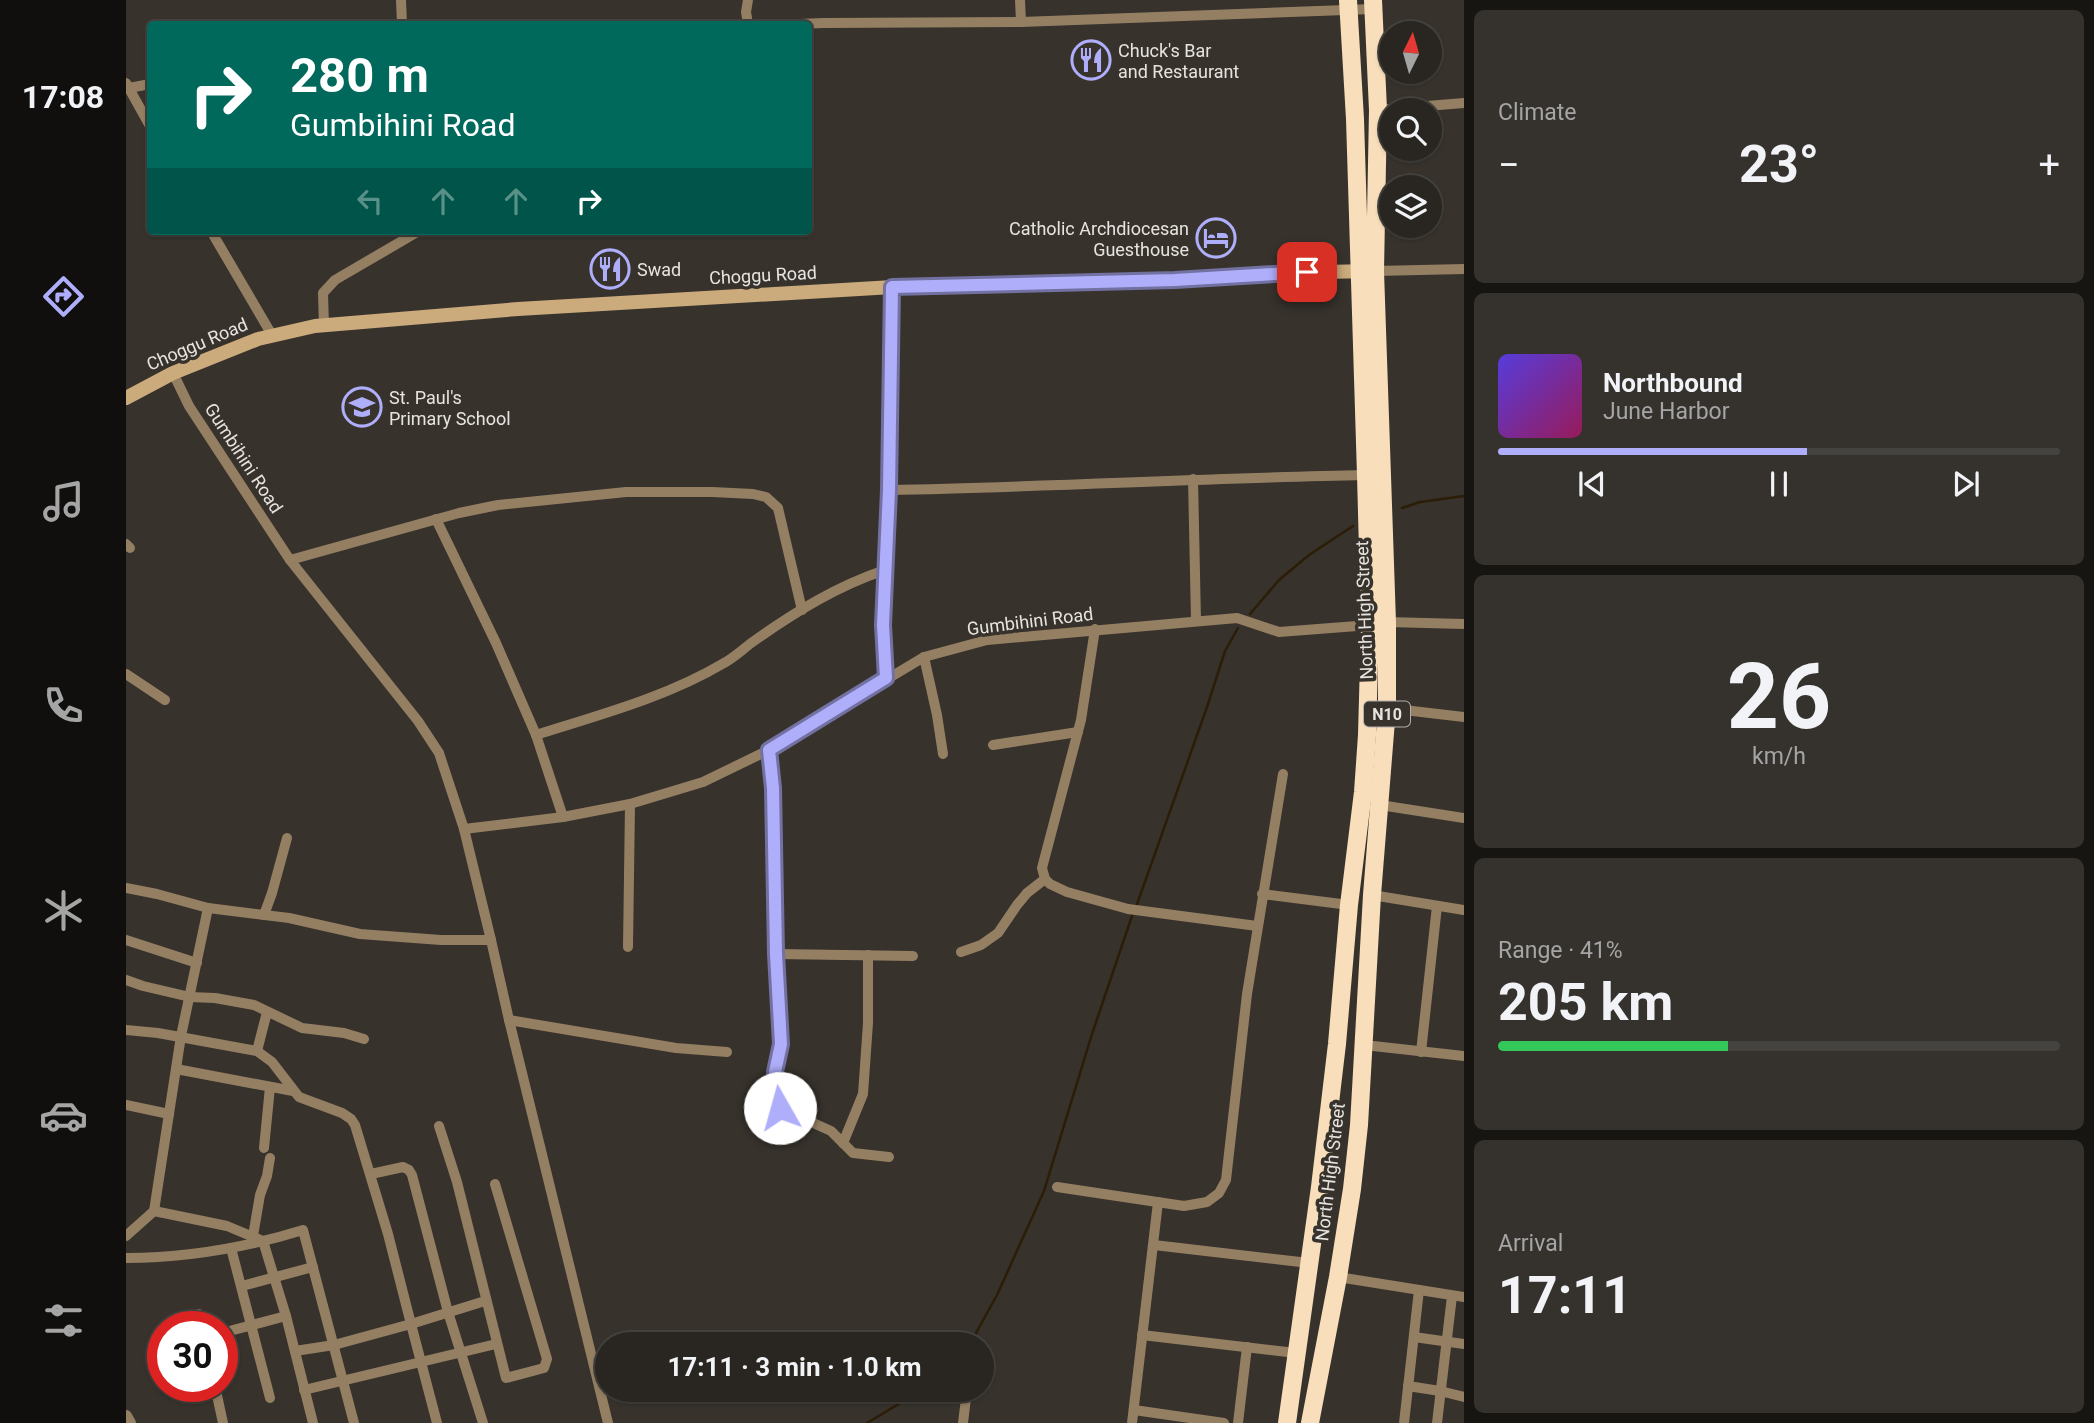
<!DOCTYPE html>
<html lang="en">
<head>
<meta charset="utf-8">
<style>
	:root { --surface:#292621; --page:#35322e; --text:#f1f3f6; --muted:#a5a5a5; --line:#45433f; --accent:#afaefa }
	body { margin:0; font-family:Roboto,sans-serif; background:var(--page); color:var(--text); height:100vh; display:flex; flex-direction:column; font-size:26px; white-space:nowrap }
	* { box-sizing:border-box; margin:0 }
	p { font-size:23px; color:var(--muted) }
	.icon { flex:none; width:38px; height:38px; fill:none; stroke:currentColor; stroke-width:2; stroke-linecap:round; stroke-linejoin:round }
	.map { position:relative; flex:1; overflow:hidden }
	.panel { display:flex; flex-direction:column; gap:10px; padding:10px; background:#171512; width:630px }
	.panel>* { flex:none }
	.banner { position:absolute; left:21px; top:21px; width:665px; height:214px; border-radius:7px; box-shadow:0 2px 5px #0004,0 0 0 2px var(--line); background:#00695c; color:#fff; overflow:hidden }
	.needle { width:46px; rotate:5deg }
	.controls { position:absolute; left:1253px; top:21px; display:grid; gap:14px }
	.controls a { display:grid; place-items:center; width:63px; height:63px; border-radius:50%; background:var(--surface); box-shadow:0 2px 5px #0004,0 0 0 2px var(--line); font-size:35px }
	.speed { position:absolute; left:21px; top:1311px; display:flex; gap:14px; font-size:35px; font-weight:700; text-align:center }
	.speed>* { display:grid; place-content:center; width:91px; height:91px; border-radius:50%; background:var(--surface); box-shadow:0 2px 5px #0004,0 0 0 2px var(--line); line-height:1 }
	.speed .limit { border:10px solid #d22; background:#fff; color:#111 }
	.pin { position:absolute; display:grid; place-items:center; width:60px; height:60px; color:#fff; margin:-30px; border-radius:14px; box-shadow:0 4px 10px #0006 }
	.me { position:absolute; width:77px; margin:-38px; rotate:353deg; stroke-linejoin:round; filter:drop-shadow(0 0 5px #0008) }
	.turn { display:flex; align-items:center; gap:24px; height:147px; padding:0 28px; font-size:32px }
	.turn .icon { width:91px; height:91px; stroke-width:2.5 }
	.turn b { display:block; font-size:49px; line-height:60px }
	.lanes { display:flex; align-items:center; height:66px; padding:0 28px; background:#0003; justify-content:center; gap:35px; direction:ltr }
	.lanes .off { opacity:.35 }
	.big { font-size:52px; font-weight:700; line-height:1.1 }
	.panel .card { flex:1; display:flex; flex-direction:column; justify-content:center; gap:10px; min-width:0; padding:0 24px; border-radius:10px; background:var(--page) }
	.panel .dial { align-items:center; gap:0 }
	.dial b { font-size:91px; line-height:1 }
	.song { display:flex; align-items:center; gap:21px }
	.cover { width:84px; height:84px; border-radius:10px; background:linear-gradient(135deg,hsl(250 70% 55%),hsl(330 70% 35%)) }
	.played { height:7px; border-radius:4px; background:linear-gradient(90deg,var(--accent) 55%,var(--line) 55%) }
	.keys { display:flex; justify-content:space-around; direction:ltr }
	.heat { display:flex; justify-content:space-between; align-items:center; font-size:38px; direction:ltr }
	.charge { height:10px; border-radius:5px; background:linear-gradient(90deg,#34c759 41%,var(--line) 0) }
	.trip { position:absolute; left:469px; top:1332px; width:399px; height:70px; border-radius:35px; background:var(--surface); box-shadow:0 2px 5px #0004,0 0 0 2px var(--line); font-weight:700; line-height:70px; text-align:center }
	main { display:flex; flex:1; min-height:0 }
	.tab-bar { display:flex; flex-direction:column; width:126px; justify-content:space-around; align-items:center; background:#100f0d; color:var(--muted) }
	.tab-bar .icon { width:49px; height:49px }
	.tab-bar .selected { color:var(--accent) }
	.tab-bar b { font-size:32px; color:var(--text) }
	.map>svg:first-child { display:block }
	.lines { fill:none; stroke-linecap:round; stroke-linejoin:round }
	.stream { stroke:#2c1d06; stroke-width:2.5 }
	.minor { stroke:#947f63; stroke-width:10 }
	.tertiary { stroke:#947f63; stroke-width:12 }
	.secondary { stroke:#cbaa7c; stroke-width:14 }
	.trunk { stroke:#f8deba; stroke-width:18 }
	.route-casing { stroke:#7271a2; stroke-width:18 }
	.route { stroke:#afaefa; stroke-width:12 }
	.labels { text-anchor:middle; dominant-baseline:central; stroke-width:7; stroke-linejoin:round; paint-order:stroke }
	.shield { fill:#37322c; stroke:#b2afaa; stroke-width:2 }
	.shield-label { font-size:16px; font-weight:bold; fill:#e7e4e0 }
	.poi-label { font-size:18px; fill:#e7e4e0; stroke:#37322c; text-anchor:start }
	.street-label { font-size:18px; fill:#e7e4e0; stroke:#37322c }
</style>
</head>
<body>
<main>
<nav class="tab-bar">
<b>17:08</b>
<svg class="icon selected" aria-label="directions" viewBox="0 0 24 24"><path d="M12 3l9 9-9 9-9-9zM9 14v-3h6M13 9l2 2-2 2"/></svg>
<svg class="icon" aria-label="music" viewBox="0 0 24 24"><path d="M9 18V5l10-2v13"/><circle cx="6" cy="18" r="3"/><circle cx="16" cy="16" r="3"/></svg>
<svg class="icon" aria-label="phone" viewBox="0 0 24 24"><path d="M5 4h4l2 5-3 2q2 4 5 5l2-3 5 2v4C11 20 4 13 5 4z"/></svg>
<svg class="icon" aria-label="climate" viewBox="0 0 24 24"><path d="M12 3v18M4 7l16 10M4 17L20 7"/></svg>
<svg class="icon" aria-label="car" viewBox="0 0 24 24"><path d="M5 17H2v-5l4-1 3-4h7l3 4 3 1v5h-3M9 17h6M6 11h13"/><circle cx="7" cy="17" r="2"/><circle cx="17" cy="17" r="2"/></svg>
<svg class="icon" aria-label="filters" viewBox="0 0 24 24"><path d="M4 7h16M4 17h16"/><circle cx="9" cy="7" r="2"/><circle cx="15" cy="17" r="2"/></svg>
</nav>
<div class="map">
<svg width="1338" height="1423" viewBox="0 0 1338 1423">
	<rect width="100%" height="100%" fill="#37322c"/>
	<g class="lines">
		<g class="stream">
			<path d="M1276,508l18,-6 44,-6"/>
			<path d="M1124,614l29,-34 30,-25 44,-29"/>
			<path d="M1010,907l71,-200 18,-56 13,-23"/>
			<path d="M844,1344l27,-49 47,-104 48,-157 41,-121"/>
			<path d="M741,1423l55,-33"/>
		</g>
		<g class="minor">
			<path d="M275,0l1,24"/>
			<path d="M894,0l1,22"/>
			<path d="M622,24l-2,-12 2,-12"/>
			<path d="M674,24l23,-1 198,-1 352,-13"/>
			<path d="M0,83l24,43"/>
			<path d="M3,88l21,-4"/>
			<path d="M1252,110l86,-7"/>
			<path d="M85,231l61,104"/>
			<path d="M1249,271l89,-2"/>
			<path d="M198,326l-1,-33 12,-13 84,-49"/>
			<path d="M47,373l16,33 101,154 128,161 21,32 25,76 27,111"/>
			<path d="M1067,479l3,142"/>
			<path d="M763,490c159,-3 318,-12 477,-15"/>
			<path d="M310,519l60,124 40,92 27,82"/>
			<path d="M0,544l4,4"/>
			<path d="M164,560l169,-47 39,-8 128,-13h86l41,2 13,3 12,11 24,102"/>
			<path d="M1261,622l77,2"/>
			<path d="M969,629l-14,91 -39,148 3,11 5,5 17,8 61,17 129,17"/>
			<path d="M798,657l13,58 6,39"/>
			<path d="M0,674l39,26"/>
			<path d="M760,678l-3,-53 6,-135 4,-203"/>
			<path d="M1261,708l77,9"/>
			<path d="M410,735c63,-20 131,-38 188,-72 11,-6 20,-15 30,-22 41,-29 83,-55 131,-71"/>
			<path d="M867,745l85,-13"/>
			<path d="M643,750l4,38 3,166 5,90 -6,28 5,36 51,23 22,22 36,4"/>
			<path d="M1254,805l84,13"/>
			<path d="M338,829l99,-12 67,-13 73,-22 66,-32 155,-93 63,-17 250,-22 42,14 91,-7"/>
			<path d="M0,888l31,6 51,14 81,10 71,16 81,6h50l18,80 99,403"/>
			<path d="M1136,894l87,11"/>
			<path d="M1246,895l92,15"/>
			<path d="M138,915l8,-22 15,-55"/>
			<path d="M0,940l71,23"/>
			<path d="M502,947l2,-143"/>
			<path d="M835,952l20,-7 17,-12 19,-28 10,-12 18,-14"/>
			<path d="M650,954l137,2"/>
			<path d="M0,980l17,6 47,11 25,1 39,7 48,23 42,5 20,6"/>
			<path d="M383,1020l167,28 51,4"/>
			<path d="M0,1030l32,3 99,18 15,11 27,35 43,16 9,6 4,6 33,109 23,90 -77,21 -39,6"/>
			<path d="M1238,1045l100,11"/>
			<path d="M131,1051l10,-39"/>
			<path d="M1295,1052l16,-146"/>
			<path d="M50,1069l117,22"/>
			<path d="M0,1105l43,9"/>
			<path d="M313,1126l18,56 49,196 38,-10 3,-9 -52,-175"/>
			<path d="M717,1143l20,-49 5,-71v-68"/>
			<path d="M138,1148l6,-61"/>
			<path d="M245,1174l32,-7 6,3 3,5 36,137 35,111"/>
			<path d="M931,1187l127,19 23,-4 12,-9 7,-13 21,-186 36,-220"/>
			<path d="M28,1211l73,15 36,15 23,75 27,107"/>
			<path d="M0,1236l28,-25 27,-175 27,-128"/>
			<path d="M127,1236l7,-41 7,-19 3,-18"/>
			<path d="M1028,1245l155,18"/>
			<path d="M105,1248l39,150"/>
			<path d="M0,1258c61,0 119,-10 177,-28l51,193"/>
			<path d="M1212,1277l126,20"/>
			<path d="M116,1286l71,-19"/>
			<path d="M73,1314l2,12"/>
			<path d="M96,1333l64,-17"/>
			<path d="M1016,1335l154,18"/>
			<path d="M1288,1337l50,7"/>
			<path d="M89,1386l8,37"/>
			<path d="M1282,1386l32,5 24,6"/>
			<path d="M178,1390l192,-46"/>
			<path d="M1008,1410l90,13"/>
			<path d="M311,1423l-26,-99 74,-23"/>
			<path d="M837,1423l4,-33"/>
			<path d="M1006,1423l26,-221"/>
			<path d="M1112,1423l9,-76"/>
			<path d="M1278,1423l15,-133"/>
			<path d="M1311,1423l15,-127"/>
		</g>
		<path class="tertiary" d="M0,1416l4,7"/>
		<path class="secondary" d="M0,398l47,-25 85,-34 57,-13 203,-17 375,-22 282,-7 105,-7 89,-2"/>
		<g class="trunk">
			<path d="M1161,1423l33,-236 17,-143 12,-139 14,-113 4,-57 3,-110 -4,-150 -11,-356 -7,-119"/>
			<path d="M1184,1423l28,-146 14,-88 7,-64 13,-230 15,-187v-86l-12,-351 3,-161 -5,-110"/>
		</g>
	</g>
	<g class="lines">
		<g class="route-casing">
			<path id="route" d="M654,1108l-5,-36 6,-28 -5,-90 -3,-166 -4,-38 117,-72 -3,-53 6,-135 3,-203 283,-7 132,-8"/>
		</g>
		<use href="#route" class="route"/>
	</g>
	<defs>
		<g id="restaurant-ring" transform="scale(2.0125)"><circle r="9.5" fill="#37322c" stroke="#afaefa" stroke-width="1.5"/><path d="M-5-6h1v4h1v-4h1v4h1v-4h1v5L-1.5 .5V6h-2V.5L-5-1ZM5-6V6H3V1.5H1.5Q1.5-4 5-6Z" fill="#afaefa"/></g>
		<g id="hotel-ring" transform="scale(2.0125)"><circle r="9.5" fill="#37322c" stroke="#afaefa" stroke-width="1.5"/><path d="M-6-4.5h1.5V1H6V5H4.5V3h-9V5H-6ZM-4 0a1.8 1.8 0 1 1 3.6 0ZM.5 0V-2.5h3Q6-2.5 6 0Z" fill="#afaefa"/></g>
		<g id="school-ring" transform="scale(2.0125)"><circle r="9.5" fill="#37322c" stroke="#afaefa" stroke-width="1.5"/><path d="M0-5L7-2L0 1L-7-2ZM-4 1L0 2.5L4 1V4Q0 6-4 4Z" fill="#afaefa"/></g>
	</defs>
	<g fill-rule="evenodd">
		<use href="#restaurant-ring" x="965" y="60"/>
		<use href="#hotel-ring" x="1090" y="238"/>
		<use href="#restaurant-ring" x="484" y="269"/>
		<use href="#school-ring" x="236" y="407"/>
	</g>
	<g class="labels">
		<rect class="shield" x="1238" y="701.5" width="46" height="25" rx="5"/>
		<g class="shield-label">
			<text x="1261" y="714">N10</text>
		</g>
		<g class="poi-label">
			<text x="992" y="50">Chuck's Bar<tspan x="992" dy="21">and Restaurant</tspan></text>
			<text x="1063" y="228" text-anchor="end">Catholic Archdiocesan<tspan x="1063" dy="21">Guesthouse</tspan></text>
			<text x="511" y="269">Swad</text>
			<text x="263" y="397">St. Paul's<tspan x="263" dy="21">Primary School</tspan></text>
		</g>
		<g class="street-label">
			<text transform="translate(637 275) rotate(-3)">Choggu Road</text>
			<text transform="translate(71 344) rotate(-23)">Choggu Road</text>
			<text transform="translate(118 458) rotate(57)">Gumbihini Road</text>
			<text transform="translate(1238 610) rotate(-92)">North High Street</text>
			<text transform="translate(904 621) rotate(-7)">Gumbihini Road</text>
			<text transform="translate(1204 1172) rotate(-83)">North High Street</text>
		</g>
	</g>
</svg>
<div class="controls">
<a><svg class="needle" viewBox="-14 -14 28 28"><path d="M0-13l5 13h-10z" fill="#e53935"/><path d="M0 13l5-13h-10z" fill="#a5a5a5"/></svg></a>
<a><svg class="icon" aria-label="search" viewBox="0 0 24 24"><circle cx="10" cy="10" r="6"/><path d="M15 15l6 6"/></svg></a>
<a><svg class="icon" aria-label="layers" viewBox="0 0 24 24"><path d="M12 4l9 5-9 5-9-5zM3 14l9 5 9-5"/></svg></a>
</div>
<div class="speed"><div class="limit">30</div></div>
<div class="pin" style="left:1181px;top:272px;background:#d93025"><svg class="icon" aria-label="arrive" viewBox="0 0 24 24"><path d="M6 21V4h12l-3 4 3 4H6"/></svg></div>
<svg class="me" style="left:654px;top:1108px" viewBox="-20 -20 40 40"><circle r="19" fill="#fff"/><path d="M0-13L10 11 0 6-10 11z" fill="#afaefa"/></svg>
<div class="trip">17:11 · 3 min · 1.0 km</div>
<div class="banner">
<div class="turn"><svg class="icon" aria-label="right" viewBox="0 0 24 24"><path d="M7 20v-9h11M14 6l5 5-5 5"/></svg><div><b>280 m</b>Gumbihini Road</div></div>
<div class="lanes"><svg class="icon off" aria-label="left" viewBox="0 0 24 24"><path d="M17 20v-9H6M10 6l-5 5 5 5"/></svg><svg class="icon off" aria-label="ahead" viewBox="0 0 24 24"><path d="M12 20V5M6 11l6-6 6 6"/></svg><svg class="icon off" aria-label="ahead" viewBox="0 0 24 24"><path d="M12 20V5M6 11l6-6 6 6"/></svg><svg class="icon" aria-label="right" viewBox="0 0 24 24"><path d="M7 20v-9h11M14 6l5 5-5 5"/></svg></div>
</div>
</div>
<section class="panel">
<div class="card"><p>Climate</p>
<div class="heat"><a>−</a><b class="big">23°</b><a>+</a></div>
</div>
<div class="card">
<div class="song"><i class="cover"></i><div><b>Northbound</b><p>June Harbor</p></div></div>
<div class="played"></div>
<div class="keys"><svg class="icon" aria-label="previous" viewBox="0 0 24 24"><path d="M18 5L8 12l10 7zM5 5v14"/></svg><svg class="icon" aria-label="pause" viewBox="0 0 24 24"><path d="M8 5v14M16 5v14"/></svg><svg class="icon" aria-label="next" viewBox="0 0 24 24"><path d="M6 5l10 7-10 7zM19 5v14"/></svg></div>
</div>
<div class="card dial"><b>26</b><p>km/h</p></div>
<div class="card"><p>Range · 41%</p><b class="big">205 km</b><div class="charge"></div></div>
<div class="card"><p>Arrival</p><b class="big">17:11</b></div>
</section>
</main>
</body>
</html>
